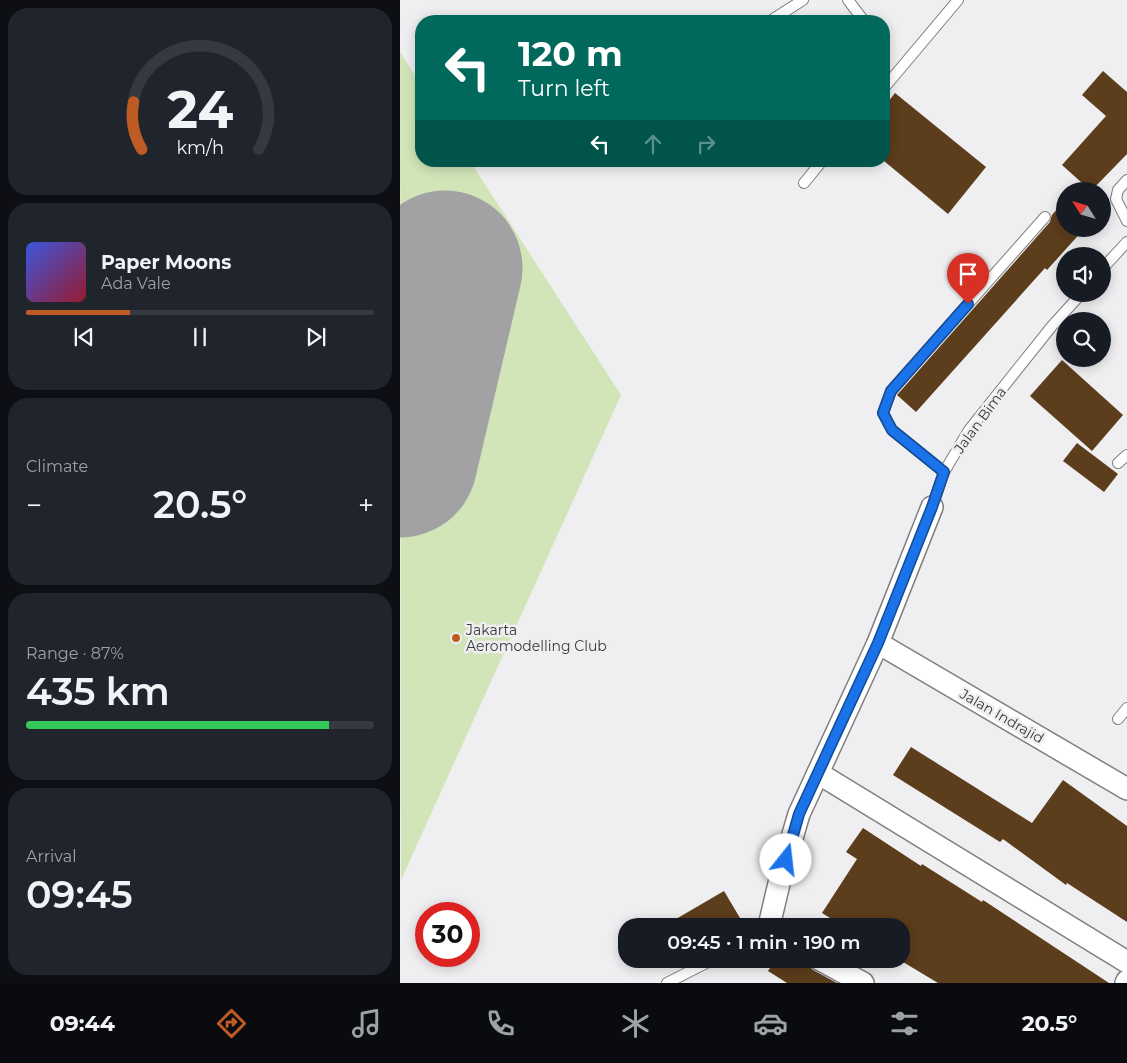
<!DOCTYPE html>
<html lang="en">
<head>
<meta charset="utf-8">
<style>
	:root { --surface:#171b24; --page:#20242c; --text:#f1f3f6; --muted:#9ea1a6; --line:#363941; --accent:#be5b22 }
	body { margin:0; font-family:Montserrat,sans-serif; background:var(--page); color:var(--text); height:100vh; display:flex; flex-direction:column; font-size:19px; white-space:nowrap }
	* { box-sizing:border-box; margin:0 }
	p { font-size:16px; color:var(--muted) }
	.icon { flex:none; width:28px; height:28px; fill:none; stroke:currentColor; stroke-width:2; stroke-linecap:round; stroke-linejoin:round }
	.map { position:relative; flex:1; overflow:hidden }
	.details { display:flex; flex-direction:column; gap:8px; padding:8px; background:#0d0f14; width:400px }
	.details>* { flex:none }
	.top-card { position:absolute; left:15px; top:15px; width:475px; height:152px; border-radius:20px; box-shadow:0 2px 12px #0003; background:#00695c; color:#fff; overflow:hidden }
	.needle { width:32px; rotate:307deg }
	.fabs { position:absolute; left:656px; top:182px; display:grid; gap:10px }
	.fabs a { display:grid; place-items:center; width:55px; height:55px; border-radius:50%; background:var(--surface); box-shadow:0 2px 12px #0003; font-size:25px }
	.speed { position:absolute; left:15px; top:902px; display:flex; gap:10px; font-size:25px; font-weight:700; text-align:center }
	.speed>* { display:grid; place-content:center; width:65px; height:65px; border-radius:50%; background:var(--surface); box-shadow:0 2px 12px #0003; line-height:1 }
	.speed .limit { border:8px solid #d22; background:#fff; color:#111 }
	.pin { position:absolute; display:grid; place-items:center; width:42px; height:42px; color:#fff; margin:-51px -21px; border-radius:50% 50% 50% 0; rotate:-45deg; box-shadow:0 0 5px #0007 }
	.pin .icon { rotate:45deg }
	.me { position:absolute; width:55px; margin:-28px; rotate:16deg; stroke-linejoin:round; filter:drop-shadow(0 0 4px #0008) }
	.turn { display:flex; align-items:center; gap:18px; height:105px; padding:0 20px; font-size:22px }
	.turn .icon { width:65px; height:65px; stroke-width:2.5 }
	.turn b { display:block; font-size:35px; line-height:42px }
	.lanes { display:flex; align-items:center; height:48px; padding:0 20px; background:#0003; justify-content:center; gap:25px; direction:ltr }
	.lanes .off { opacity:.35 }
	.big { font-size:38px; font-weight:600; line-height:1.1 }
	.details .tile { flex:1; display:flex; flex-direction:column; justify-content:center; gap:8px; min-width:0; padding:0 18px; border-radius:20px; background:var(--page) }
	.details .dial { align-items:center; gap:0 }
	.dial svg { height:130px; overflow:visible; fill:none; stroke:var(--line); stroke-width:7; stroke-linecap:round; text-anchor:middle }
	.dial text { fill:var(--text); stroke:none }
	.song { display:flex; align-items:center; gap:15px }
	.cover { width:60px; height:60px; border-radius:8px; background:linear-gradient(135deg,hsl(230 70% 55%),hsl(350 70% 35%)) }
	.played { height:5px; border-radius:2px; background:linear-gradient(90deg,var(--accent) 30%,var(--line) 30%) }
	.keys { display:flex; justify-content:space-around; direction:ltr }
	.heat { display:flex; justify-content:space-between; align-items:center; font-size:28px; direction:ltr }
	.charge { height:8px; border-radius:4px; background:linear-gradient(90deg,#34c759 87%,var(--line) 0) }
	.trip { position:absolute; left:218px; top:918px; width:292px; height:50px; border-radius:20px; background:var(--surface); box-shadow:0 2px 12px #0003; font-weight:600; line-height:50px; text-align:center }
	.tab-bar { display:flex; height:80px; justify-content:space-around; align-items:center; background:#090b0e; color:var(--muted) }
	.tab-bar .icon { width:35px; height:35px }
	.tab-bar .current { color:var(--accent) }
	.tab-bar b { font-size:22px; color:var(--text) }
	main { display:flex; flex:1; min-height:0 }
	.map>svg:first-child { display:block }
	.green { fill:#d1e5b9 }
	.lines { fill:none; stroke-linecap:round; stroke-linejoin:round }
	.runway { stroke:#a2a2a4; stroke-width:155 }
	.building { fill:#5c3d1c }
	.service-casing { stroke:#7f7f82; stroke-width:12 }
	.minor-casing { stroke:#7f7f82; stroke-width:24 }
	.service { stroke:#fff; stroke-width:10 }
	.minor { stroke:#fff; stroke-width:21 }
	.route-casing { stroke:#114b97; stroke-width:12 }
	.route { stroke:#1a73e8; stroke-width:9 }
	.poi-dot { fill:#be5b22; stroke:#efeff2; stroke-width:2 }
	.labels { text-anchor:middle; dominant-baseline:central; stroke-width:5; stroke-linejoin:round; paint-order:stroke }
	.street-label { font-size:14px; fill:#3a3a3b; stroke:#efeff2 }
	.poi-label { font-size:14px; fill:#3a3a3b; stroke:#efeff2; text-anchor:start }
</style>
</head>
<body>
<main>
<section class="details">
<div class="tile dial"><svg viewBox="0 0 100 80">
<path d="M14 69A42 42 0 1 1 86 69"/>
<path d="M14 69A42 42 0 0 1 9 40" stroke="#be5b22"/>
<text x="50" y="56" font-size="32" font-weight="700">24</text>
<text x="50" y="72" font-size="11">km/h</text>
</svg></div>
<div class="tile">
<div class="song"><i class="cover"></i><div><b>Paper Moons</b><p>Ada Vale</p></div></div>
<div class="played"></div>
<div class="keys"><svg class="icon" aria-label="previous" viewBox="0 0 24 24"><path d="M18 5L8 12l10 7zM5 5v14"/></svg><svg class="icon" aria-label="pause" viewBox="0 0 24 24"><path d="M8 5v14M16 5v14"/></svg><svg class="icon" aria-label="next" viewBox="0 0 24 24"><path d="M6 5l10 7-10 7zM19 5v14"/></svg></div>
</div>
<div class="tile"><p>Climate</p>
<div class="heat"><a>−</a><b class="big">20.5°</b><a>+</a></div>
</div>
<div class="tile"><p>Range · 87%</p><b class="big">435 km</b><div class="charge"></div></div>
<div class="tile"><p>Arrival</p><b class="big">09:45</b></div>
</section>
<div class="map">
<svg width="727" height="983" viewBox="0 0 727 983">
	<rect width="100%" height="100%" fill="#efeff2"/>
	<path class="green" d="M0,52l21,33v76h49l151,234 -220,485z"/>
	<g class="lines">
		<path class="runway" d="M0,460l45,-192"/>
	</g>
	<g class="building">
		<path d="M703,71l24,21v62l-36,37 -29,-26 44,-49 -24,-21z"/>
		<path d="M495,93l91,74 -38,47 -64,-53v-54z"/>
		<path d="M665,200v29h19l-37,41 -2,-2 -129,144 -19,-17 153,-173 2,-7z"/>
		<path d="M662,360l61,55 -31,36 -62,-55z"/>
		<path d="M677,443l41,31 -14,18 -41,-31z"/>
		<path d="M511,747l121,76 31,-43 64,46v96l-60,-39 -1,2 -63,-46 -3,3 -107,-67z"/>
		<path d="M463,828l58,38 1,-2 60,38 1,-2 126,83h-171l-40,-24h3v-33h-58l-21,-13 35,-54 -11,-7z"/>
		<path d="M324,891l16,27 -14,8h-62z"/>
		<path d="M376,959h31l1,6 5,5 24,13h-50l-19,-12z"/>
	</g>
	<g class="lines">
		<g class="service-casing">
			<g id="service">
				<path d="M448,0l16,21"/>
				<path d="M370,21l33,-21"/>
				<path d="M484,88l74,-88"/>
				<path d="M727,180l-9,10 -2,9 11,22"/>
				<path d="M404,183l18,-22"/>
				<path d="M702,269l25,-27"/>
				<path d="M718,463l9,-8"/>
				<path d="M544,472l-52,-42 -9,-17 8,-22 154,-174"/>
				<path d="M532,507l12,-35 25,-42 83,-104 29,-32"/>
				<path d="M718,719l9,-11"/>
				<path d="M267,983l47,-24"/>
			</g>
		</g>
		<g class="minor-casing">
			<g id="minor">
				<path d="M478,643l249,146"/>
				<path d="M418,773l309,189"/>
				<path d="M369,926l12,-51 18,-61 79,-171 54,-136"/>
				<path d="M419,959l44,24"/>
				<path d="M726,983l1,-2"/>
			</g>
		</g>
		<use href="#service" class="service"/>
		<use href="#minor" class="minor"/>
	</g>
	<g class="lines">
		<g class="route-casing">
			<path id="route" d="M386,860l13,-46 79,-171 54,-136 12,-35 -52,-42 -9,-17 8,-22 77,-87"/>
		</g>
		<use href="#route" class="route"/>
	</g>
	<circle class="poi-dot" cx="56" cy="638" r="5"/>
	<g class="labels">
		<g class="street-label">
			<text transform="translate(580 420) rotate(-54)">Jalan Bima</text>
			<text transform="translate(602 716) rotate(30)">Jalan Indrajid</text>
		</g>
		<g class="poi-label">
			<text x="66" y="630">Jakarta<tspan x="66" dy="16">Aeromodelling Club</tspan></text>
		</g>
	</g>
</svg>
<div class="fabs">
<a><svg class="needle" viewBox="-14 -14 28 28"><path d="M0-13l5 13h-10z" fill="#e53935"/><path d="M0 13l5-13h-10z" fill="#9ea1a6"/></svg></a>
<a><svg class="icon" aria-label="sound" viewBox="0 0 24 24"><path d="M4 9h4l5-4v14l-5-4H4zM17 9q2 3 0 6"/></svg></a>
<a><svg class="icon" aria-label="search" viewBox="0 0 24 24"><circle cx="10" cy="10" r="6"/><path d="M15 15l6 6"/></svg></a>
</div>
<div class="speed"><div class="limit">30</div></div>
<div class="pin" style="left:568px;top:304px;background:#d93025"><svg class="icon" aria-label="arrive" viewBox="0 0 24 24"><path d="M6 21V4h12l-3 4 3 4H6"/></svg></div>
<svg class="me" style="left:386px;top:860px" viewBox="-20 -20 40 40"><circle r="19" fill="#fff"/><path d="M0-13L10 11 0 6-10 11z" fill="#1a73e8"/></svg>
<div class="trip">09:45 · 1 min · 190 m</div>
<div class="top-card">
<div class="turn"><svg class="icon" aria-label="left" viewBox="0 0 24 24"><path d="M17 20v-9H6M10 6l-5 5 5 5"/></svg><div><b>120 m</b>Turn left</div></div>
<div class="lanes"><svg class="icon" aria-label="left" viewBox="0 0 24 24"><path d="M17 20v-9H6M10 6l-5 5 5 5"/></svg><svg class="icon off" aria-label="ahead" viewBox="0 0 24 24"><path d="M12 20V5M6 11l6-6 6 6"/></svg><svg class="icon off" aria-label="right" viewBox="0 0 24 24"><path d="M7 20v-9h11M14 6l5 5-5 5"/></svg></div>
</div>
</div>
</main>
<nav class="tab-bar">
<b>09:44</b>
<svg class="icon current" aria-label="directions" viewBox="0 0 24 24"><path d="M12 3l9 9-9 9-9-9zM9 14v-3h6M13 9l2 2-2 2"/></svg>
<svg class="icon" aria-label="music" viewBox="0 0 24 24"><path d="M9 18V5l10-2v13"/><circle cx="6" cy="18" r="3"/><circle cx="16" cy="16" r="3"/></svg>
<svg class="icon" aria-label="phone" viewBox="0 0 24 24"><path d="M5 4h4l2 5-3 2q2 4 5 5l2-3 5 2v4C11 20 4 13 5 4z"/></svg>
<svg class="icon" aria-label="climate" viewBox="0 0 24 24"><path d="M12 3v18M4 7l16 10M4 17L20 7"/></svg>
<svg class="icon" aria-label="car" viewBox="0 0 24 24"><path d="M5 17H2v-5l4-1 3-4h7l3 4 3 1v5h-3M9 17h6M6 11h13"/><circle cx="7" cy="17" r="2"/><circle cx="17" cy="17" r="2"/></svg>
<svg class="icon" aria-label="filters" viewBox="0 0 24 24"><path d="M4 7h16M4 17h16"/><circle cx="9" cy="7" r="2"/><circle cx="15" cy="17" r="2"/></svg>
<b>20.5°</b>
</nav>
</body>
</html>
